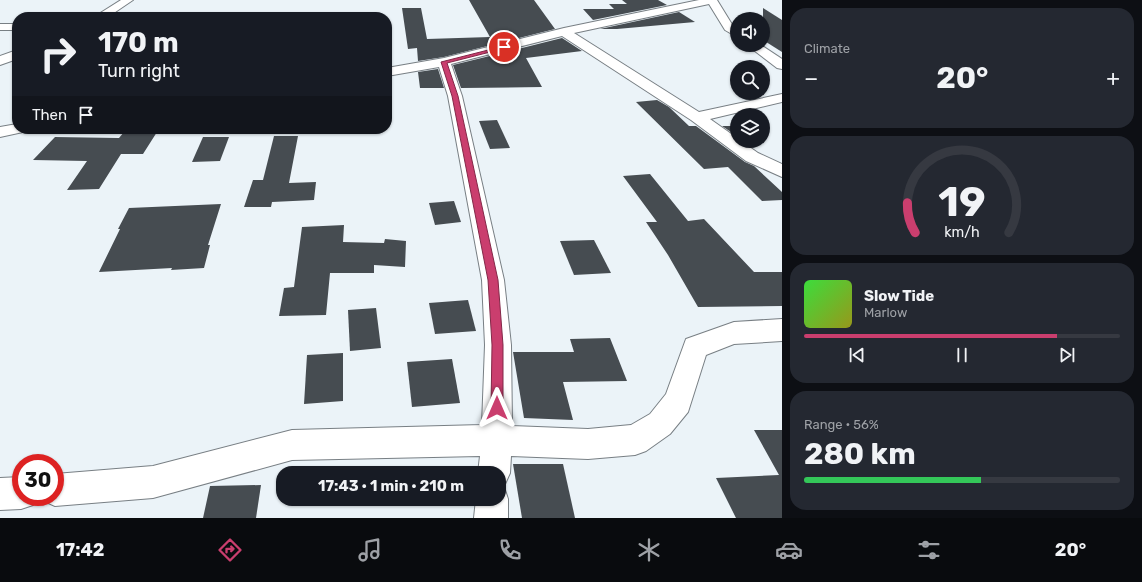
<!DOCTYPE html>
<html lang="en">
<head>
<meta charset="utf-8">
<style>
	:root { --surface:#171b24; --page:#242831; --text:#f1f3f6; --muted:#9ea1a6; --line:#363941; --accent:#ca3e6e }
	body { margin:0; font-family:Rubik,sans-serif; background:var(--page); color:var(--text); height:100vh; display:flex; flex-direction:column; font-size:15px; white-space:nowrap }
	* { box-sizing:border-box; margin:0 }
	p { font-size:13px; color:var(--muted) }
	.icon { flex:none; width:22px; height:22px; fill:none; stroke:currentColor; stroke-width:2; stroke-linecap:round; stroke-linejoin:round }
	.map { position:relative; flex:1; overflow:hidden }
	.drawer { display:flex; flex-direction:column; gap:8px; padding:8px; background:#0d0f14; width:360px }
	.drawer>* { flex:none }
	.banner { position:absolute; left:12px; top:12px; width:380px; height:122px; border-radius:16px; box-shadow:0 1px 3px #0004; background:#171b24; color:var(--text); overflow:hidden }
	.tools { position:absolute; left:730px; top:12px; display:grid; gap:8px }
	.tools a { display:grid; place-items:center; width:40px; height:40px; border-radius:50%; background:var(--surface); box-shadow:0 1px 3px #0004; font-size:20px }
	.speed { position:absolute; left:12px; top:454px; display:flex; gap:8px; font-size:20px; font-weight:700; text-align:center }
	.speed>* { display:grid; place-content:center; width:52px; height:52px; border-radius:50%; background:var(--surface); box-shadow:0 1px 3px #0004; line-height:1 }
	.speed .limit { border:6px solid #d22; background:#fff; color:#111 }
	.pin { position:absolute; display:grid; place-items:center; width:34px; height:34px; color:#fff; margin:-17px; border:2px solid #fff; border-radius:50%; box-shadow:0 1px 4px #0007 }
	.me { position:absolute; width:44px; margin:-22px; rotate:0deg; stroke-linejoin:round; filter:drop-shadow(0 0 3px #0008) }
	.turn { display:flex; align-items:center; gap:14px; height:84px; padding:0 20px; font-size:18px }
	.turn .icon { width:52px; height:52px; stroke-width:2.5 }
	.turn b { display:block; font-size:28px; line-height:34px }
	.then { display:flex; align-items:center; height:38px; padding:0 20px; background:#0003; gap:8px; font-size:15px }
	.big { font-size:30px; font-weight:700; line-height:1.1 }
	.drawer .tile { flex:1; display:flex; flex-direction:column; justify-content:center; gap:6px; min-width:0; padding:0 14px; border-radius:16px; background:var(--page) }
	.drawer .dial { align-items:center; gap:0 }
	.dial svg { height:104px; overflow:visible; fill:none; stroke:var(--line); stroke-width:7; stroke-linecap:round; text-anchor:middle }
	.dial text { fill:var(--text); stroke:none }
	.song { display:flex; align-items:center; gap:12px }
	.cover { width:48px; height:48px; border-radius:6px; background:linear-gradient(135deg,hsl(120 70% 55%),hsl(60 70% 35%)) }
	.played { height:4px; border-radius:2px; background:linear-gradient(90deg,var(--accent) 80%,var(--line) 80%) }
	.keys { display:flex; justify-content:space-around; direction:ltr }
	.heat { display:flex; justify-content:space-between; align-items:center; font-size:22px; direction:ltr }
	.charge { height:6px; border-radius:3px; background:linear-gradient(90deg,#34c759 56%,var(--line) 0) }
	.trip { position:absolute; left:276px; top:466px; width:230px; height:40px; border-radius:16px; background:var(--surface); box-shadow:0 1px 3px #0004; font-weight:700; line-height:40px; text-align:center }
	.dock { display:flex; height:64px; justify-content:space-around; align-items:center; background:#090b0e; color:var(--muted) }
	.dock .icon { width:28px; height:28px }
	.dock .current { color:var(--accent) }
	.dock b { font-size:18px; color:var(--text) }
	main { display:flex; flex:1; min-height:0 }
	.map>svg:first-child { display:block }
	.building { fill:#464c51 }
	.lines { fill:none; stroke-linecap:round; stroke-linejoin:round }
	.minor-casing { stroke:#787f84; stroke-width:2 }
	.minor { fill:#fff; fill-rule:evenodd }
	.route { fill:#ca3e6e; stroke:#832848 }
</style>
</head>
<body>
<main>
<div class="map">
<svg width="782" height="518" viewBox="0 0 782 518">
	<rect width="100%" height="100%" fill="#ebf3f8"/>
	<g class="building">
		<path d="M469,0h65l21,29 -111,28 -26,4 -1,-13 -9,1 -6,-41h19l6,31 63,-2z"/>
		<path d="M622,0h36l9,5 -74,15 -10,-11h31l-5,-5h18z"/>
		<path d="M763,8l19,12v32l-19,-12z"/>
		<path d="M679,12l16,10 -78,7h-17z"/>
		<path d="M562,38l20,13 -56,7 16,29 -81,1 -8,-23z"/>
		<path d="M438,69l6,19h-24l-2,-16z"/>
		<path d="M657,100l12,7 20,19h7l49,36 9,4 28,26v8l-20,1 -34,-34 -24,2 -68,-67z"/>
		<path d="M497,120l13,28 -20,1 -11,-28z"/>
		<path d="M722,126h15v10z"/>
		<path d="M124,132h33l-14,22h-22l-22,35 -32,1 20,-29 -54,-1 22,-23 64,1z"/>
		<path d="M274,136h24l-9,47 27,-1 -2,18 -42,2 -1,5h-27l9,-27h10z"/>
		<path d="M203,137h26l-9,24 -28,1z"/>
		<path d="M650,174l38,47 16,-2 50,53h28v34l-84,1 -30,-52 -22,-33h11l-34,-46z"/>
		<path d="M454,201l7,21 -26,3 -6,-22z"/>
		<path d="M221,204l-13,41h2l-6,23 -33,2 1,-2 -73,4 21,-43h-2l11,-21z"/>
		<path d="M344,225l-1,17 41,1 1,-4 21,2 -1,26 -31,-2v8h-44l-4,42 -47,1 5,-28 10,-1 8,-60z"/>
		<path d="M594,240l17,33 -37,2 -14,-34z"/>
		<path d="M468,300l8,31 -41,3 -6,-31z"/>
		<path d="M376,308l5,40 -31,3 -2,-41z"/>
		<path d="M610,338l17,43 -64,1 10,38 -49,-2 -11,-66h61l-4,-13z"/>
		<path d="M343,353v48l-39,3 3,-49z"/>
		<path d="M452,359l8,44 -48,4 -5,-45z"/>
		<path d="M754,430h28v88h-46l-20,-40 63,-3z"/>
		<path d="M513,464h50l12,54h-53z"/>
		<path d="M261,485l-5,33h-53l7,-32z"/>
	</g>
	<g class="lines">
		<g class="minor-casing">
			<g id="minor">
				<path d="M121,0h12l-25,17h-14z"/>
				<path d="M699,0h18l16,26 4,2v9l-12,-7 -16,-26 -135,29 125,79 83,-18v8l-72,17 27,19v3h4l17,12 24,11v13l-36,-16 -55,-41 -129,-84 -111,28 11,32 42,184 7,65 1,81 76,3 43,-4 19,-11 16,-20 20,-55 48,-17 48,-3v22l-48,3 -28,11 -18,57 -18,22 -24,17 -11,4 -47,4 -77,-3 -1,17 -5,11 -4,2 3,1 4,12v19h-34l2,-19h23v-26h-21l2,-17 -188,4 -139,38 -98,8 -11,-5 -2,-4h13v-23l98,-8 139,-36 190,-5 3,-80 -3,-65 -34,-184 -9,-29 -52,9v-8l57,-10 120,-30z"/>
				<rect x="0" y="24" width="17" height="6"/>
				<path d="M747,45h14l21,14v10l-5,-1z"/>
				<path d="M17,50v9l-17,6v-9z"/>
				<path d="M17,124v5h8l-2,3 -23,5v-10z"/>
				<path d="M21,477v20h15l-3,8 -12,4 -21,1v-32z"/>
			</g>
		</g>
		<use href="#minor" class="minor"/>
	</g>
	<path class="route" d="M504,46h2v2l-59,15 11,33 40,184 5,65v63l-2,4 -4,2 -4,-2 -2,-4 1,-63 -4,-65 -36,-184 -11,-34z"/>
</svg>
<div class="tools">
<a><svg class="icon" aria-label="sound" viewBox="0 0 24 24"><path d="M4 9h4l5-4v14l-5-4H4zM17 9q2 3 0 6"/></svg></a>
<a><svg class="icon" aria-label="search" viewBox="0 0 24 24"><circle cx="10" cy="10" r="6"/><path d="M15 15l6 6"/></svg></a>
<a><svg class="icon" aria-label="layers" viewBox="0 0 24 24"><path d="M12 4l9 5-9 5-9-5zM3 14l9 5 9-5"/></svg></a>
</div>
<div class="speed"><div class="limit">30</div></div>
<div class="pin" style="left:504px;top:47px;background:#d93025"><svg class="icon" aria-label="arrive" viewBox="0 0 24 24"><path d="M6 21V4h12l-3 4 3 4H6"/></svg></div>
<svg class="me" style="left:497px;top:408px" viewBox="-20 -20 40 40"><path d="M0-17L14 15 0 8-14 15z" fill="#ca3e6e" stroke="#fff" stroke-width="4"/></svg>
<div class="trip">17:43 · 1 min · 210 m</div>
<div class="banner">
<div class="turn"><svg class="icon" aria-label="right" viewBox="0 0 24 24"><path d="M7 20v-9h11M14 6l5 5-5 5"/></svg><div><b>170 m</b>Turn right</div></div>
<div class="then">Then<svg class="icon" aria-label="arrive" viewBox="0 0 24 24"><path d="M6 21V4h12l-3 4 3 4H6"/></svg></div>
</div>
</div>
<section class="drawer">
<div class="tile"><p>Climate</p>
<div class="heat"><a>−</a><b class="big">20°</b><a>+</a></div>
</div>
<div class="tile dial"><svg viewBox="0 0 100 80">
<path d="M14 69A42 42 0 1 1 86 69"/>
<path d="M14 69A42 42 0 0 1 8 46" stroke="#ca3e6e"/>
<text x="50" y="56" font-size="32" font-weight="700">19</text>
<text x="50" y="72" font-size="11">km/h</text>
</svg></div>
<div class="tile">
<div class="song"><i class="cover"></i><div><b>Slow Tide</b><p>Marlow</p></div></div>
<div class="played"></div>
<div class="keys"><svg class="icon" aria-label="previous" viewBox="0 0 24 24"><path d="M18 5L8 12l10 7zM5 5v14"/></svg><svg class="icon" aria-label="pause" viewBox="0 0 24 24"><path d="M8 5v14M16 5v14"/></svg><svg class="icon" aria-label="next" viewBox="0 0 24 24"><path d="M6 5l10 7-10 7zM19 5v14"/></svg></div>
</div>
<div class="tile"><p>Range · 56%</p><b class="big">280 km</b><div class="charge"></div></div>
</section>
</main>
<nav class="dock">
<b>17:42</b>
<svg class="icon current" aria-label="directions" viewBox="0 0 24 24"><path d="M12 3l9 9-9 9-9-9zM9 14v-3h6M13 9l2 2-2 2"/></svg>
<svg class="icon" aria-label="music" viewBox="0 0 24 24"><path d="M9 18V5l10-2v13"/><circle cx="6" cy="18" r="3"/><circle cx="16" cy="16" r="3"/></svg>
<svg class="icon" aria-label="phone" viewBox="0 0 24 24"><path d="M5 4h4l2 5-3 2q2 4 5 5l2-3 5 2v4C11 20 4 13 5 4z"/></svg>
<svg class="icon" aria-label="climate" viewBox="0 0 24 24"><path d="M12 3v18M4 7l16 10M4 17L20 7"/></svg>
<svg class="icon" aria-label="car" viewBox="0 0 24 24"><path d="M5 17H2v-5l4-1 3-4h7l3 4 3 1v5h-3M9 17h6M6 11h13"/><circle cx="7" cy="17" r="2"/><circle cx="17" cy="17" r="2"/></svg>
<svg class="icon" aria-label="filters" viewBox="0 0 24 24"><path d="M4 7h16M4 17h16"/><circle cx="9" cy="7" r="2"/><circle cx="15" cy="17" r="2"/></svg>
<b>20°</b>
</nav>
</body>
</html>
